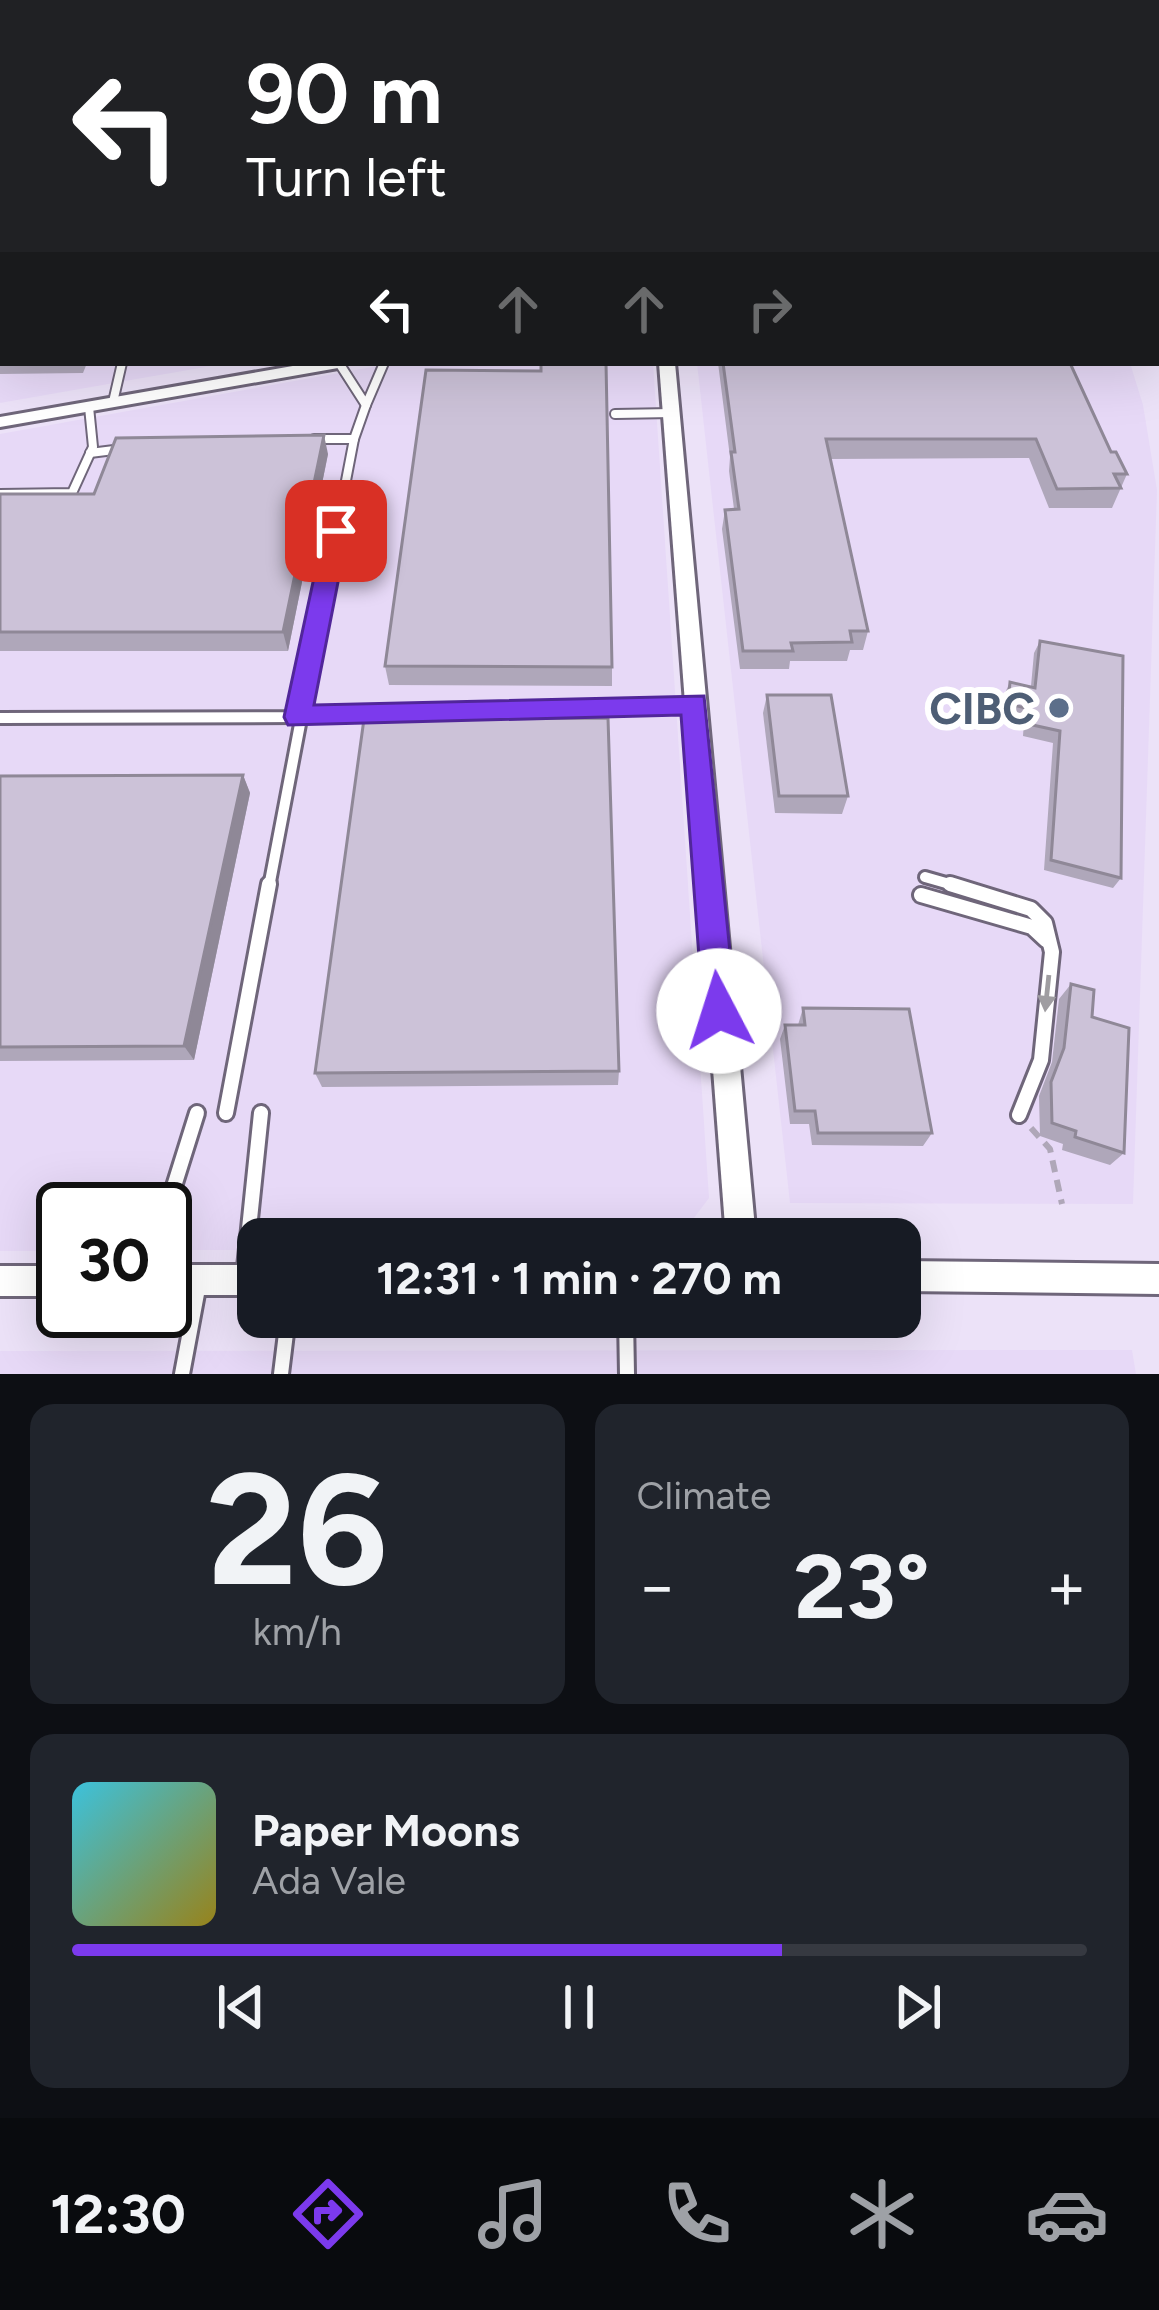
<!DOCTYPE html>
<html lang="en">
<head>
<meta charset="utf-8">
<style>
	:root { --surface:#171b24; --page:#20242c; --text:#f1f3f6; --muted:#9ea1a6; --line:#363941; --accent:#7c3aed }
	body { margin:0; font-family:Figtree,sans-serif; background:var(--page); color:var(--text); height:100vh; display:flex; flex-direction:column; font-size:45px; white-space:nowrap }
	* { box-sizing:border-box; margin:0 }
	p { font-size:39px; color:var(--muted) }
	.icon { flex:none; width:66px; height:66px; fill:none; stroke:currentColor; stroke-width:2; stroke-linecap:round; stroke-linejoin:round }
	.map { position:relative; height:1374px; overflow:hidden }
	.side { display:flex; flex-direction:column; gap:30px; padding:30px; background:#0d0f14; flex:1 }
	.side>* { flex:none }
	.guide { position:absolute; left:0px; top:0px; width:1161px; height:366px; box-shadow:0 12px 48px #0002; background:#202124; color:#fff; overflow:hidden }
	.speed { position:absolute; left:36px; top:1182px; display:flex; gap:24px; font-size:60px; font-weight:700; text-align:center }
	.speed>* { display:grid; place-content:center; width:156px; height:156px; border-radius:50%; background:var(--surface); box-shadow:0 12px 48px #0002; line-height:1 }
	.speed .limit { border:6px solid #111; border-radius:18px; background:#fff; color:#111 }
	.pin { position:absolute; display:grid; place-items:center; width:102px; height:102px; color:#fff; margin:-51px; border-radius:24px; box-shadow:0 6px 18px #0006 }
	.me { position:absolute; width:132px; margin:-66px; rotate:355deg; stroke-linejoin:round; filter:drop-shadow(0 0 9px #0008) }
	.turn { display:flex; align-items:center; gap:42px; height:252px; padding:0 48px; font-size:54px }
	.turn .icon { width:156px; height:156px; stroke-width:2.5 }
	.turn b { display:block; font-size:84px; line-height:102px }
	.lanes { display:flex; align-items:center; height:114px; padding:0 48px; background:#0003; justify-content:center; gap:60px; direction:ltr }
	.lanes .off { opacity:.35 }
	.big { font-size:90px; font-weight:700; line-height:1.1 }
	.side .tile { flex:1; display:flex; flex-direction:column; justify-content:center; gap:18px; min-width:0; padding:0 42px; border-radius:24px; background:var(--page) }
	.side .dial { align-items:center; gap:0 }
	.dial b { font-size:156px; line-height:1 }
	.song { display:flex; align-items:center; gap:36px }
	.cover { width:144px; height:144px; border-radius:18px; background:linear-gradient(135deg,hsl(190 70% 55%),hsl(50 70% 35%)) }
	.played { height:12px; border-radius:6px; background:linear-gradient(90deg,var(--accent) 70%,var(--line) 70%) }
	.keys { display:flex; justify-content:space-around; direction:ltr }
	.heat { display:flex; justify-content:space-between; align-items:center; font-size:66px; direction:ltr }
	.side .tiles { flex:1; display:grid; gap:30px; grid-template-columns:1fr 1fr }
	.tile:last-child { grid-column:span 2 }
	.trip { position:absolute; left:237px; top:1218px; width:684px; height:120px; border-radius:24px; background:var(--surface); box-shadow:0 12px 48px #0002; font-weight:700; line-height:120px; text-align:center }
	.menu { display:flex; height:192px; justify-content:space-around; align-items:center; background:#090b0e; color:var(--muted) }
	.menu .icon { width:84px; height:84px }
	.menu .active { color:var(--accent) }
	.menu b { font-size:54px; color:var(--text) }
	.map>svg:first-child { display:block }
	.built { fill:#e7d9f7 }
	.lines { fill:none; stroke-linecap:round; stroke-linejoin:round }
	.lane-far2-casing { stroke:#6f667a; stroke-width:12 }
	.lane-far1-casing { stroke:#6f667a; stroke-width:16 }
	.lane-casing { stroke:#6f667a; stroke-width:20 }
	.street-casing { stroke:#6f667a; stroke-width:6 }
	.secondary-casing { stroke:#6f667a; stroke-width:6 }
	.path { stroke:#afa7b8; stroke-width:6; stroke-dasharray:12 8; stroke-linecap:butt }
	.lane-far2 { stroke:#fff; stroke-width:8 }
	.lane-far1 { stroke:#fff; stroke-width:10 }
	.lane { stroke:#fff; stroke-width:14 }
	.street { fill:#fff; fill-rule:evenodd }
	.secondary { fill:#fdede3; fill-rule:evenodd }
	.wall { fill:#afa7ba }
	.shaded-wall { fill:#8f8897 }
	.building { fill:#ccc2d8; stroke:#8f8897; stroke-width:3 }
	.oneway { fill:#9f9da1 }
	.route { fill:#7c3aed; stroke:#51269a; stroke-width:3 }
	.service-dot { fill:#5c6f8a; stroke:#fff; stroke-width:4.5 }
	.labels { text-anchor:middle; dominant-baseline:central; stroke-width:12; stroke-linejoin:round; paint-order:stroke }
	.service-label { font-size:45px; font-weight:bold; fill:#4e5e75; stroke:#fff; text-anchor:end }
</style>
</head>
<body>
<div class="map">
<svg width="1159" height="1374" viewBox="0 0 1159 1374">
	<rect width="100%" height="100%" fill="#ece2f8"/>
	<g class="built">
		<path d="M0,0h1037l1,3h-1035v360h225l-228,40z"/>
		<path d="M395,363h258l56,835 -31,41h-420v11h-93v-41h-102v42h-63v-817z"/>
		<path d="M697,363h433l13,42 14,85 -24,714 -343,-1z"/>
		<path d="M1132,1350l4,24h-1136v-23z"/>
	</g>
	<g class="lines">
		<g class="lane-far2-casing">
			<g id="lane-far2">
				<path d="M0,240l3,-5"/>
				<path d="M339,363l27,42 18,-42"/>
				<path d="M113,402l9,-39"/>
				<path d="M615,414l57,-1"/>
				<path d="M314,439h40"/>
				<path d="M90,453l32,-4"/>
				<path d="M0,494l72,-1 21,-46 -4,-40"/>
				<path d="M340,512l14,-73 12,-34"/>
			</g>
		</g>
		<g class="lane-far1-casing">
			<g id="lane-far1">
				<path d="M0,718l298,-1 396,-13"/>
				<path d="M925,877l35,10"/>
				<path d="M269,887l72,-378"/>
			</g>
		</g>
		<g class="lane-casing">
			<g id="lane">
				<path d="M950,884l81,25 14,14 7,29 -11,108 -22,55"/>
				<path d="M921,895l111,32 14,13"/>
				<path d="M226,1113l43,-229"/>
				<path d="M165,1215l32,-102"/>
				<path d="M244,1277l17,-164"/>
				<path d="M626,1317l1,57"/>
				<path d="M182,1374l17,-91"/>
				<path d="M281,1374l7,-57"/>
			</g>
		</g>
		<g class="street-casing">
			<g id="street">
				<rect x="1158" y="267" width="1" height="8"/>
				<path d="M310,363h36l-8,5 -338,59v-10z"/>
				<path d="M659,363h16l81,876h-30z"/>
				<path d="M900,1261l259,3v30l-259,-3z"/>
				<rect x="165" y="1265" width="93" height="30"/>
				<rect x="0" y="1266" width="63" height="30"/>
			</g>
		</g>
		<g class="secondary-casing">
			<g id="secondary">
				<path d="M1057,0h18l1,3h-18z"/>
				<rect x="1158" y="217" width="1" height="14"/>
				<rect x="1158" y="319" width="1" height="18"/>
			</g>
		</g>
		<path class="path" d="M1031,1128l19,21 12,55"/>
		<use href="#lane-far2" class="lane-far2"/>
		<use href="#lane-far1" class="lane-far1"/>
		<use href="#lane" class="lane"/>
		<use href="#street" class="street"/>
		<use href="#secondary" class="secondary"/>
	</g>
	<g class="wall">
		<path d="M1111,0h48v104l-1,-101h-46z"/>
		<path d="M3,34v29h-2l-1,-25z"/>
		<path d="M3,239v124h84l-4,10 -83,1v-129z"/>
		<path d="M718,363h352l41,89 16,22 -15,34h-63l-20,-50 -199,1 38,172 -5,19h-13l-3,11h-57l-1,8h-49l-18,-140 3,-19 9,-1 -5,-38 1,-14z"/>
		<path d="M541,371l71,296v19l-223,-1 -4,-19z"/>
		<path d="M328,454l-40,197h-288v-157h94z"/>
		<path d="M1040,641l81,237 -8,10 -69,-18 9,-127 -30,-7 1,-15 -22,-5 3,-23 5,-11 21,4 3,-33z"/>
		<path d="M767,695l81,101 -6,18 -67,-1 -12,-100z"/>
		<path d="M243,775l7,18 -56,267 -194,1v-285z"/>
		<path d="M1071,984l21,33 32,136 -14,12 -48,-15 1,-6 -23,-8 -1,-40 13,-34 7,-63z"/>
		<path d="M803,1008l129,125 -9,13 -111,-1 -3,-21h-19l-10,-85 5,-14h13z"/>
		<path d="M619,1071l-1,14 -296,2 -7,-14z"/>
	</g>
	<g class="shaded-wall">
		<path d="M135,0h78l-13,3h-77z"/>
		<path d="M324,435l4,19 -40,197 -5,-19z"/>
		<path d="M243,775l7,18 -56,267 -10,-14z"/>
	</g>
	<g class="building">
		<path d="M55,0h80l-12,3h-66z"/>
		<path d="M426,0h45l-2,3h-44z"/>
		<path d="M1125,0h34v57l-1,-54h-32z"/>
		<path d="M3,239v115h-3v-109z"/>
		<path d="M541,363h65l6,304 -227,-1 41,-296 115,1z"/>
		<path d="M723,363h347l41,89h5l11,22h-13l7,14 -64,1 -21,-50h-210l42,192h-18l2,11 -61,1 2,8h-50l-18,-141 14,-1 -8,-57h4z"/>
		<path d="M324,435l-41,197h-283v-138h94l22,-56z"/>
		<path d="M1040,641l83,15 -2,222 -70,-18 9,-129 -32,-7 2,-15 -22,-5 2,-22 25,6z"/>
		<path d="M767,695h64l17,101h-69z"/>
		<path d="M608,718l11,353 -304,2 49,-354z"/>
		<path d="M243,775l-59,271 -184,1v-271z"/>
		<path d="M1071,984l23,6 -2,27 37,11 -5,125 -49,-16 1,-6 -24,-8 -1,-41 13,-34z"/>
		<path d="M803,1008l106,1 23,124h-114l-3,-22h-20l-10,-86h20z"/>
	</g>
	<defs><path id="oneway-solid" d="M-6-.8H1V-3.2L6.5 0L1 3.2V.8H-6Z" transform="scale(3)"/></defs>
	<use class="oneway" href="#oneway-solid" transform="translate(1047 993) rotate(96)"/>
	<path class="route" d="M336,523l12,8 -34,174 390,-9 32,315 -5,12 -12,4 -11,-4 -5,-12 -22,-296 -393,10 -4,-8 40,-186z"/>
	<circle class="service-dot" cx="1059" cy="708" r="12"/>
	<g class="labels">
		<g class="service-label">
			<text x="1035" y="708">CIBC</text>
		</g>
	</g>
</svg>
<div class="speed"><div class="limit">30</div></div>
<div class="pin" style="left:336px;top:531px;background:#d93025"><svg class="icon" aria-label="arrive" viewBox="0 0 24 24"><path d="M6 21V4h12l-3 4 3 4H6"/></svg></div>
<svg class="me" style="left:719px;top:1011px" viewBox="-20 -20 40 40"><circle r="19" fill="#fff"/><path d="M0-13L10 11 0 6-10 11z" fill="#7c3aed"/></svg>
<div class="trip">12:31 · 1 min · 270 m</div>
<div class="guide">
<div class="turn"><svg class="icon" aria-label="left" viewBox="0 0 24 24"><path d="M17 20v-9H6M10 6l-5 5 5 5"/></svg><div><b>90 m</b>Turn left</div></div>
<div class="lanes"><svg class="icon" aria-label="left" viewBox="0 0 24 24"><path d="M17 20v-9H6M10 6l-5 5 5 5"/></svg><svg class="icon off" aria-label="ahead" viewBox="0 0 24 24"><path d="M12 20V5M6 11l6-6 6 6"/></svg><svg class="icon off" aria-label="ahead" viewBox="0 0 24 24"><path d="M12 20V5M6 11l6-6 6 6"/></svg><svg class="icon off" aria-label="right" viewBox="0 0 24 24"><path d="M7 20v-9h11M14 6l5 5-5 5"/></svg></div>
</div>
</div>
<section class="side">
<div class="tiles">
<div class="tile dial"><b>26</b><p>km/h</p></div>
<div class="tile"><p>Climate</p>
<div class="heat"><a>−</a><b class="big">23°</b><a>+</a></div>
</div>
<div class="tile">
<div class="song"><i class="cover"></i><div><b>Paper Moons</b><p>Ada Vale</p></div></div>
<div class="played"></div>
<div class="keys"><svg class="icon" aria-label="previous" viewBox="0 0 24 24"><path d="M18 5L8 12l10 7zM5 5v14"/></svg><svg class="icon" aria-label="pause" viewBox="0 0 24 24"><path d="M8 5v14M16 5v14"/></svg><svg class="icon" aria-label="next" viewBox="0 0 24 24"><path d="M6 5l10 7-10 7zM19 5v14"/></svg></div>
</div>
</div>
</section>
<nav class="menu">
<b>12:30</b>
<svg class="icon active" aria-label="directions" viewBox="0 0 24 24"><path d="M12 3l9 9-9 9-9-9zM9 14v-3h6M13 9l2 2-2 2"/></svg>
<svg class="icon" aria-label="music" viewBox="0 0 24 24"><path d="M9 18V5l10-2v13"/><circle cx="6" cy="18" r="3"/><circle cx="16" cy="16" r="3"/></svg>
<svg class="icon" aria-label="phone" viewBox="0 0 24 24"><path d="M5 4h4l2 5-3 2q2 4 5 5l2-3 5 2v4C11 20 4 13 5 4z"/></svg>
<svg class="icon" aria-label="climate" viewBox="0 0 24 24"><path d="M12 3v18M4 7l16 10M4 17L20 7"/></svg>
<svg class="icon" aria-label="car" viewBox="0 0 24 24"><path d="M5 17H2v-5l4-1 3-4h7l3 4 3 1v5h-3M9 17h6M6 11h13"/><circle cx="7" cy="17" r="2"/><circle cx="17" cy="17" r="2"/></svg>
</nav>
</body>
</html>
